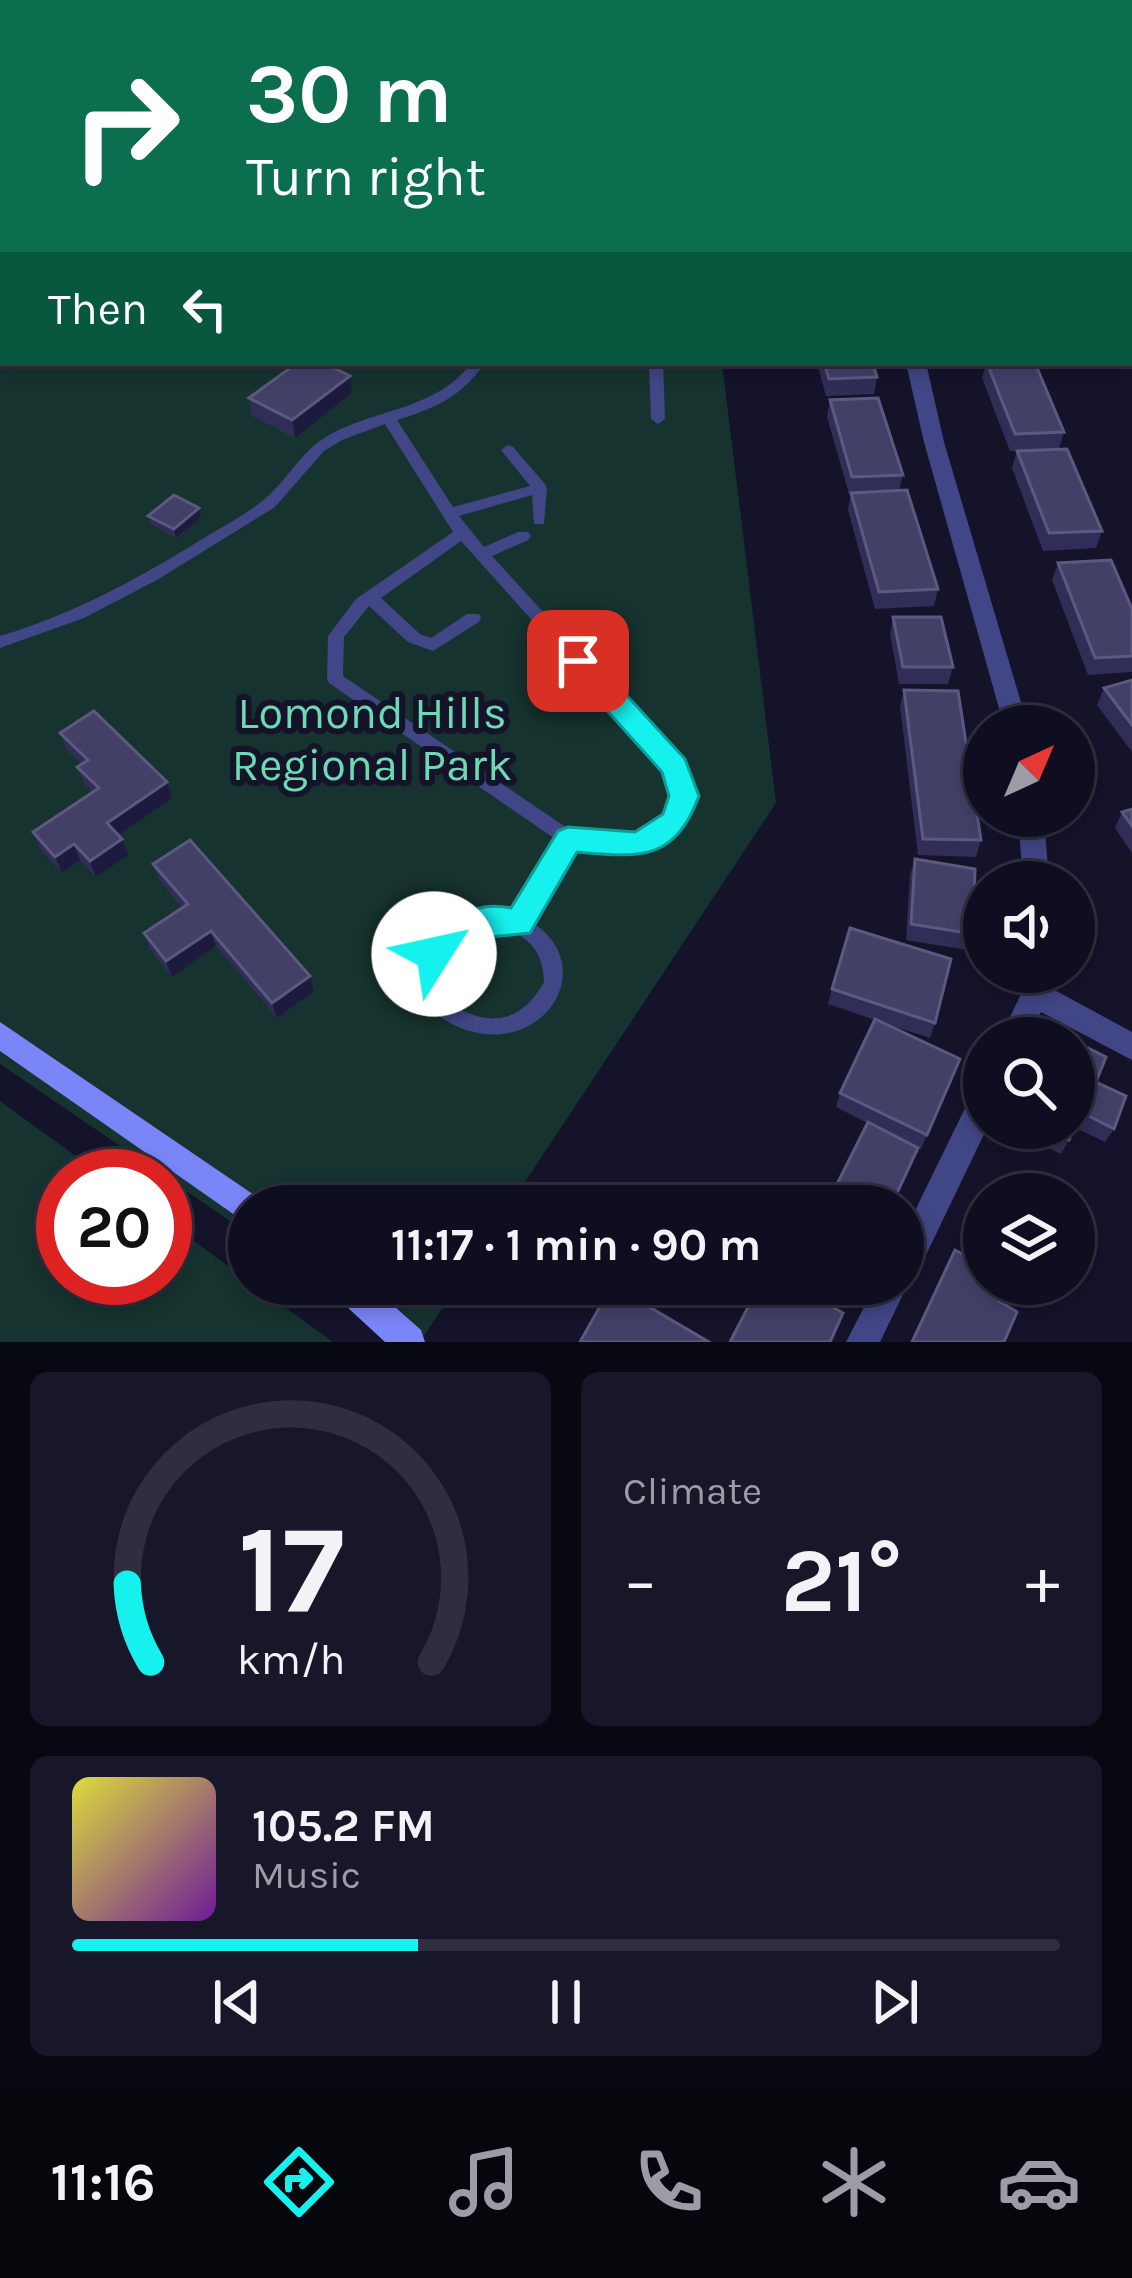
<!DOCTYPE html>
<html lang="en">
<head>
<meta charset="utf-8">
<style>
	:root { --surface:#0f0e20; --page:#181729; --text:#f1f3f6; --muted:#9b9ca5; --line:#2f2e3e; --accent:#15f1ed }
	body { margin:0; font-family:Karla,sans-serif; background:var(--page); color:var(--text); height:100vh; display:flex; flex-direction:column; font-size:45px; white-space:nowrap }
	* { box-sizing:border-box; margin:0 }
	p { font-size:39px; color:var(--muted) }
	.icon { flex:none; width:66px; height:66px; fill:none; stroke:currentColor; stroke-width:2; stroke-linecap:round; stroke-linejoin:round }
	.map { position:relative; height:1342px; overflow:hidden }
	.side { display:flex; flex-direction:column; gap:30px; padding:30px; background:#080812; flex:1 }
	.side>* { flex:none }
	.banner { position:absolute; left:0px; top:0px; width:1134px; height:366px; box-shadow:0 6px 18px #0003,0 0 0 3px var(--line); background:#0b6e4f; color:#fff; overflow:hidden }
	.needle { width:78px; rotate:44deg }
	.tools { position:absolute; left:963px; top:705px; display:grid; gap:24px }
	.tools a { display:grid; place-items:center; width:132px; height:132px; border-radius:50%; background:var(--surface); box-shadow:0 6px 18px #0003,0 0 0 3px var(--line); font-size:60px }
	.speed { position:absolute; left:36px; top:1149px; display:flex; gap:24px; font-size:60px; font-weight:700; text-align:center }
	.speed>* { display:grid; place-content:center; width:156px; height:156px; border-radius:50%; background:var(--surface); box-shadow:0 6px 18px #0003,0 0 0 3px var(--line); line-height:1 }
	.speed .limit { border:18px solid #d22; background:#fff; color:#111 }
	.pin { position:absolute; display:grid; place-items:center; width:102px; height:102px; color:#fff; margin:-51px; border-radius:24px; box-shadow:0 6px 18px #0006 }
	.me { position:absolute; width:132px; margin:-66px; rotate:55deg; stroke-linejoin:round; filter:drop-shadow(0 0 9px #0008) }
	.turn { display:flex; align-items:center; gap:42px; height:252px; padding:0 48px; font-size:54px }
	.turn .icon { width:156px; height:156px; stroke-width:2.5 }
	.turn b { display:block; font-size:84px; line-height:102px }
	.then { display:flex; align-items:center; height:114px; padding:0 48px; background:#0003; gap:24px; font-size:45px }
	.big { font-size:90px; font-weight:700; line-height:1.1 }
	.side .card { flex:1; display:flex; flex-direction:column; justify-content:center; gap:18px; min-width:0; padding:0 42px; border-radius:18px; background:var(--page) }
	.side .dial { align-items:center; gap:0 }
	.dial svg { height:312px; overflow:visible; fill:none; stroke:var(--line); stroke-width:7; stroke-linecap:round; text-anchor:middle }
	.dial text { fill:var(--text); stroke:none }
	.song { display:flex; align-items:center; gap:36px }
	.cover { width:144px; height:144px; border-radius:18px; background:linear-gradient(135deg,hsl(60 70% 55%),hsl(280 70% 35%)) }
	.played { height:12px; border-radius:6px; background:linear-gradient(90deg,var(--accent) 35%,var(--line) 35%) }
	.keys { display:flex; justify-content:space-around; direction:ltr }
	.heat { display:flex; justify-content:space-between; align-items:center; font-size:66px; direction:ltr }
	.side .tiles { flex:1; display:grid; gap:30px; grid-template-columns:1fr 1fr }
	.card:last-child { grid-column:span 2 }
	.trip { position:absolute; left:228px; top:1185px; width:696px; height:120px; border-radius:60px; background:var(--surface); box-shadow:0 6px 18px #0003,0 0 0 3px var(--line); font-weight:700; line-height:120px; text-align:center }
	.tab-bar { display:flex; height:192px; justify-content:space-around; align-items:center; background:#06060d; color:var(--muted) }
	.tab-bar .icon { width:84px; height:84px }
	.tab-bar .current { color:var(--accent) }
	.tab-bar b { font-size:54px; color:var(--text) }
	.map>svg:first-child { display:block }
	.green { fill:#16332f }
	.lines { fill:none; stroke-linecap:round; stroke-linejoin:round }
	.lane { fill:#414686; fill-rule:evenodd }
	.street { fill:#414686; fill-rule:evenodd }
	.secondary { fill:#7a86f7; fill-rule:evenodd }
	.wall { fill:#302d57 }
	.shaded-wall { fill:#1d1b3d }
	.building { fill:#434068; stroke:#5b5980; stroke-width:3 }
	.route { fill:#15f1ed; stroke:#0e9d9a; stroke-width:3 }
	.labels { text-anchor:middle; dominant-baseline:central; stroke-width:12; stroke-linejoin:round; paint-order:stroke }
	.park-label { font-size:45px; fill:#6cdab2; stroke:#14132a }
</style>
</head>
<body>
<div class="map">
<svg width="1132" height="1342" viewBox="0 0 1132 1342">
	<rect width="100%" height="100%" fill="#14132a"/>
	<g class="green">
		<path d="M0,0h1132v123l-1,-120h-1128v360h719l54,440 -267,403h-260v28l-249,-170z"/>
		<path d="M0,1101l103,75h-40v102h102v-58l168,122h-333z"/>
		<path d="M322,1284h136l-38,58h-13z"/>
	</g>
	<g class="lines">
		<g class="lane">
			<path d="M471,363h14c-24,34 -49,45 -88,57l56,87 77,-21 -29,-36 7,-5 5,2 32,37 2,4 -3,36h-10l-2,-29 -73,21 25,31 34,-15h10l3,4 -3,4 -36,16 188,206 13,34 -12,30 -35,24 -6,2 -66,-5 -44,74c82,50 -4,161 -97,91 -4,-11 -11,-25 -12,-37 -3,-44 56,-71 93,-60l44,-74 -229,-158 -2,-4 1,-43 28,-37 97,-67 -68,-108 -43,16 -18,11 -49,56 -118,73 -73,38 -84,30v-12c71,-21 136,-56 199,-95 21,-13 43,-24 62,-39 25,-19 38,-49 65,-65 48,-29 110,-26 145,-74zM461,541l205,229 9,26 -7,21 -31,20 -64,-5 -230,-156 1,-39 25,-31 39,36 25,9 46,-29 2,-4 -2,-4h-12l-36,24 -11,-4 -39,-36zM500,927c29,9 43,24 44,55 -23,42 -58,47 -96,19 -2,-8 -8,-21 -8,-30 0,-30 36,-42 60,-44z"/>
			<path d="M649,363h14l2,56 -7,5 -7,-5z"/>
		</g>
		<g class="street">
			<rect x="1131" y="271" width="1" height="12"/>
			<path d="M906,363h20l18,79 84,284h-24l-80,-284z"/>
			<path d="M1018,816h26l5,66h-26z"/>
			<path d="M1021,972h28v15l83,45v28l-91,-48 -12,26h-29l21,-44z"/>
			<path d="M984,1088l3,40 -73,152 -5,2 -29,60h-34l30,-58h27v-49l70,-143z"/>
		</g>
		<g class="secondary">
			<path d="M0,1022l260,177 3,7h-14v19l-249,-174z"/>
			<path d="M329,1284h40l52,46 4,12h-40l-51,-47z"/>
		</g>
	</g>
	<g class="wall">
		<path d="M817,363h56l4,14 -3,17 -48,2z"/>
		<path d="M986,363h49l29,69 -5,17 43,82 -6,17 -53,3 -31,-83 5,-17 19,-1 -26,1 -28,-73z"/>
		<path d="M350,376l2,17 -57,45 -43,-22 -3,-18z"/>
		<path d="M830,400l73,75 -4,15 39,99 -4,17 -59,3 -27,-99 3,-16h-2l-22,-77z"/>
		<path d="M148,516l53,1 -25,21 -25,-14z"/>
		<path d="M1058,563l74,46v63l-44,3 -36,-95z"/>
		<path d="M893,617l60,50 -5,17h-49l-9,-50z"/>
		<path d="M1132,680v72l-35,-47 7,-17z"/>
		<path d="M904,690l77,150 -5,17 -58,-2 -18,-149z"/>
		<path d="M60,733l107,49 5,16 -54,37 10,20 -32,22 -16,-17 -18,13 -22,-24 -7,-17 60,-40 -9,-9 -7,-16 4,-3 -14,-14z"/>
		<path d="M1132,809v44l-17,-25 7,-16z"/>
		<path d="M915,859l58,75 -6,16 -61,-10 4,-65z"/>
		<path d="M153,864l157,112 4,15 -37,27 -61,-72 -44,31 -22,-28 -6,-16 38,-25 -23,-28z"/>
		<path d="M832,989l103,34 -5,15 -50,-16 80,37 -39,90 -24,-12 16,25 -21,44h-52l-9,-5 4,-13 32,-65 -31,-16 4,-14 35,-73 -47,-16z"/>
		<path d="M1096,1082l18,47 -9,13 -31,-15 -5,13 -8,14 -45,-22 2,-4h56z"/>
	</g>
	<g class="shaded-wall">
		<path d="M350,376l2,17 -57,45 -3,-18z"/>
		<path d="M199,508l2,9 -25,21 -2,-9z"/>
		<path d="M167,782l5,16 -59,41 -6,-16z"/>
		<path d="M122,839l6,16 -32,22 -6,-16z"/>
		<path d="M74,844l6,16 -18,13 -7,-16z"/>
		<path d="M211,931l5,15 -44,31 -6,-16z"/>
		<path d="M310,976l4,15 -37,27 -5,-15z"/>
	</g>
	<g class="building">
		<path d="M297,363h27l26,13 -58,44 -43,-22z"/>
		<path d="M824,363h49l4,14 -48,2z"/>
		<path d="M987,363h48l29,69 -49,2z"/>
		<path d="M878,398l25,77 -51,2 -22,-77z"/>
		<path d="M1067,449l35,82 -53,2 -32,-82z"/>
		<path d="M907,490l31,99 -59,3 -28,-99z"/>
		<path d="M174,495l25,13 -25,21 -26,-13z"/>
		<path d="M1111,560l21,49v47l-37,2 -37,-95z"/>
		<path d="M893,617h48l12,50h-50z"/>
		<path d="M1132,680v45l-28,-37z"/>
		<path d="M904,690l54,1 23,149 -58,-1z"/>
		<path d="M94,711l73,71 -60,41 15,16 -32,22 -16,-17 -19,13 -22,-25 66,-44 -22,-21 11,-7 -28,-27z"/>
		<path d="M1132,809v17l-10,-14z"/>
		<path d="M190,840l120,136 -38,27 -61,-72 -45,30 -22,-28 44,-29 -35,-40z"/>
		<path d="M915,859l60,10 -2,65 -62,-10z"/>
		<path d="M850,928l101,31 -16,64 -103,-34z"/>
		<path d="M875,1019l85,40 -33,76 -87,-42z"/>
		<path d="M1074,1041l32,16 -10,25 30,14 -12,33 -33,-17 -12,28 -25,-12h30z"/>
		<path d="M868,1122l50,26 -27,58h-22l-34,-18z"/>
		<path d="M955,1250l29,16v18h23l-8,17 18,11 -13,30h-92z"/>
		<path d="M760,1284h33l50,29 -13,29h-100z"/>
		<path d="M612,1285l97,57h-129z"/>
	</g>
	<path class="route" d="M578,650l10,3 97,106 14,37c-25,67 -60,61 -122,56l-47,81 -60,6c-14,14 -25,32 -47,24l-5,-9c16,-33 58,-54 93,-46l47,-77 10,-4 67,5 28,-18 6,-18 -7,-24 -93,-104 -4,-7z"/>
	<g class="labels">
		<g class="park-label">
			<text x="372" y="713">Lomond Hills<tspan x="372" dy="52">Regional Park</tspan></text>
		</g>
	</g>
</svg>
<div class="tools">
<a><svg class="needle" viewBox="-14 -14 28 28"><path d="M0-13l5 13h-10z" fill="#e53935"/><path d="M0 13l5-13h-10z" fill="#9b9ca5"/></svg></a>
<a><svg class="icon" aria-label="sound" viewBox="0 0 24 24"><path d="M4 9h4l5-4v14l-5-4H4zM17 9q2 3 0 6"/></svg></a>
<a><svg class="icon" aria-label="search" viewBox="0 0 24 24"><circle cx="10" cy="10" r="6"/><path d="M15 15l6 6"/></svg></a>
<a><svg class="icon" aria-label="layers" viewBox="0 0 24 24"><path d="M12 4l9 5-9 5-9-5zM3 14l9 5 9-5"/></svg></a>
</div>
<div class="speed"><div class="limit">20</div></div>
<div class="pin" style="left:578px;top:661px;background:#d93025"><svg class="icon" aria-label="arrive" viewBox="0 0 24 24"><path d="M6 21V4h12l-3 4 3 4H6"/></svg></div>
<svg class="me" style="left:434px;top:954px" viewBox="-20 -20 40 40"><circle r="19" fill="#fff"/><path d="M0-13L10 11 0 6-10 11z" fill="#15f1ed"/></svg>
<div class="trip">11:17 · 1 min · 90 m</div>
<div class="banner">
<div class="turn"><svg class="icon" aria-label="right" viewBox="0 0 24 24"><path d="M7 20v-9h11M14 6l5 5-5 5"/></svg><div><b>30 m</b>Turn right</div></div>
<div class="then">Then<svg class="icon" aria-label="left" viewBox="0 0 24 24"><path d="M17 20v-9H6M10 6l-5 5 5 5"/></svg></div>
</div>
</div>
<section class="side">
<div class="tiles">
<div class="card dial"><svg viewBox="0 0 100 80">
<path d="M14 69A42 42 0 1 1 86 69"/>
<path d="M14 69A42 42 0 0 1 8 49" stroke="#15f1ed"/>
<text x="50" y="56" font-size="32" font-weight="700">17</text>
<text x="50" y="72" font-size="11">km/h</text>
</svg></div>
<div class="card"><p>Climate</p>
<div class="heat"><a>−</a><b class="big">21°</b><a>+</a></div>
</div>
<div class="card">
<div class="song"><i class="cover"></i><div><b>105.2 FM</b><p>Music</p></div></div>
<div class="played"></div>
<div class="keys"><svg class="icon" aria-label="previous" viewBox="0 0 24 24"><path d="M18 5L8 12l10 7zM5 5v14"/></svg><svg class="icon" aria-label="pause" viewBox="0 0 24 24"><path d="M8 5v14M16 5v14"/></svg><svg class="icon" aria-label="next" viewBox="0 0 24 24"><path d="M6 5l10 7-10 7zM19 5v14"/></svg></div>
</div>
</div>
</section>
<nav class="tab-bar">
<b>11:16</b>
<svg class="icon current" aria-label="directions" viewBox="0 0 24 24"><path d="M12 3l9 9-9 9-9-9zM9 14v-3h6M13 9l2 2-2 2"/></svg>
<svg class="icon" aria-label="music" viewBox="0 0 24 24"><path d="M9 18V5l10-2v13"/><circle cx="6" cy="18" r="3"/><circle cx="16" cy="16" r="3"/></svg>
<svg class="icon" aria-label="phone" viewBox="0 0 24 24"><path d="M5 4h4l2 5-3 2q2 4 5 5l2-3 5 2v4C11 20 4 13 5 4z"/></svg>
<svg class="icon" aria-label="climate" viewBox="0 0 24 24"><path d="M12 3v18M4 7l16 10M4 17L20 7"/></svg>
<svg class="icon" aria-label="car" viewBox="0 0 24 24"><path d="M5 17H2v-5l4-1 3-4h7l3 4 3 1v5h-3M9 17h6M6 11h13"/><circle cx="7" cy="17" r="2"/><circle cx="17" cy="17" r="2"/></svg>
</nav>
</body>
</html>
